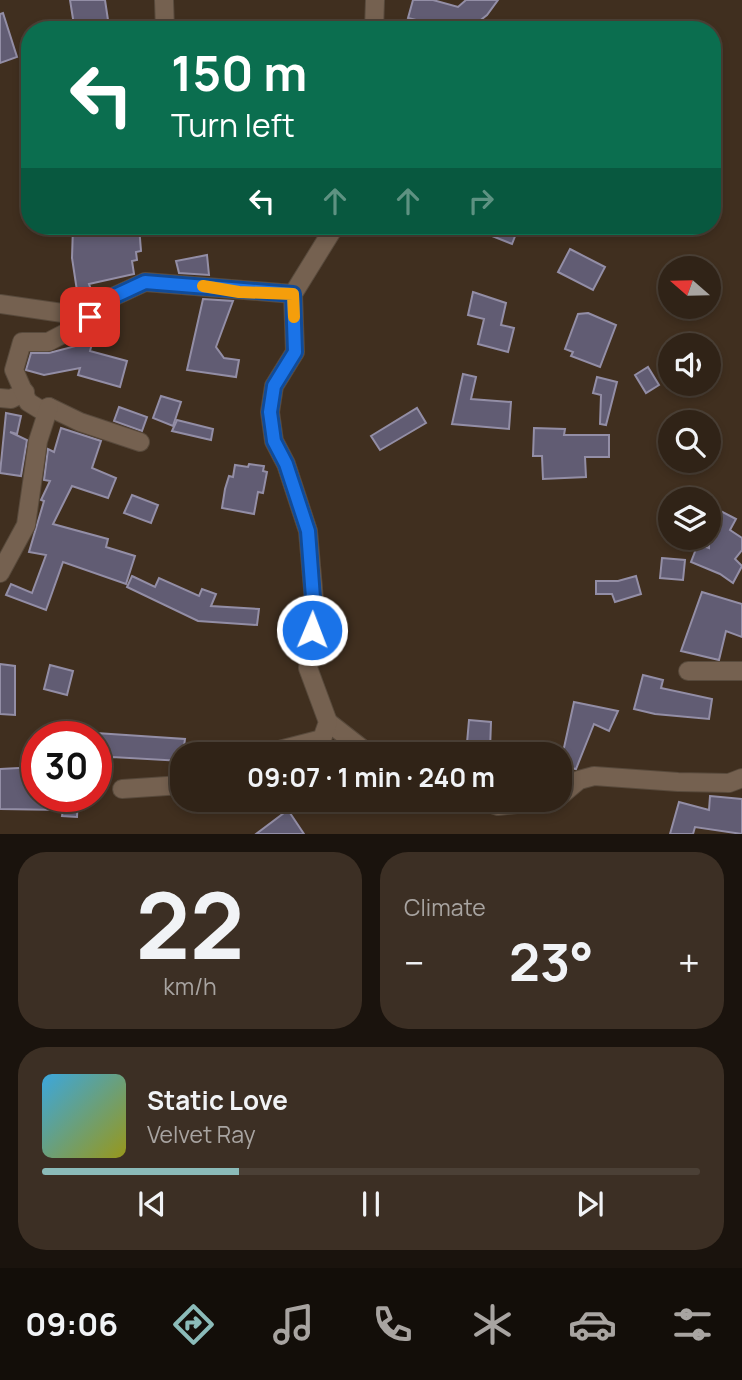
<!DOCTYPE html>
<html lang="en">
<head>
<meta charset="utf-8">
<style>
	:root { --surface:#302317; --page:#3c2f24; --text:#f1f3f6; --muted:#a8a4a1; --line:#4b4036; --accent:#8bbbb9 }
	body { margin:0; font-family:Manrope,sans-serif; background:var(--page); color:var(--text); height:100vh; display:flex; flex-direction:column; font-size:26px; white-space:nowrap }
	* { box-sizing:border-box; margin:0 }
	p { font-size:23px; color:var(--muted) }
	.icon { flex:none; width:38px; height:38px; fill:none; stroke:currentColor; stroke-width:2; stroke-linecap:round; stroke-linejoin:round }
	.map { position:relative; height:834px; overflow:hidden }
	.side { display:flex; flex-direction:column; gap:18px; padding:18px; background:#1a130d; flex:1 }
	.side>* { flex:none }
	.hud { position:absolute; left:21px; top:21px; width:700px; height:214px; border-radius:28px; box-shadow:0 4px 10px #0003,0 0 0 2px var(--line); background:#0b6e4f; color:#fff; overflow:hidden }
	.needle { width:46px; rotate:290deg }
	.buttons { position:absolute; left:658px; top:256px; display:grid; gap:14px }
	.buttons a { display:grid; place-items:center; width:63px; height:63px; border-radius:50%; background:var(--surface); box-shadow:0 4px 10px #0003,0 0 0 2px var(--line); font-size:35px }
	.speed { position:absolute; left:21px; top:721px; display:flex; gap:14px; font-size:35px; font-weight:700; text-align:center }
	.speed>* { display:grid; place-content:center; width:91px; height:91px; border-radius:50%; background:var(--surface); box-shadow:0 4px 10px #0003,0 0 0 2px var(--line); line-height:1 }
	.speed .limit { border:10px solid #d22; background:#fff; color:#111 }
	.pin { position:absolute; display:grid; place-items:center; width:60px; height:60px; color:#fff; margin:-30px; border-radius:14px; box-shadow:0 4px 10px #0006 }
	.me { position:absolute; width:77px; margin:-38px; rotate:1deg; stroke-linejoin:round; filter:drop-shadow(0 0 5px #0008) }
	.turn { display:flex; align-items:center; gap:24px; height:147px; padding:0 35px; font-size:32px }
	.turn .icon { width:91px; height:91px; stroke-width:2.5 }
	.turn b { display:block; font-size:49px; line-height:60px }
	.lanes { display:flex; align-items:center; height:66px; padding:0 35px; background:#0003; justify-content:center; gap:35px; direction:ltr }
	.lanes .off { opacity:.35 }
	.big { font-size:52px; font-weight:700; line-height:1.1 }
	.side .tile { flex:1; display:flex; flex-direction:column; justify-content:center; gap:10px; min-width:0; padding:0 24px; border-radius:28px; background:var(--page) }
	.side .dial { align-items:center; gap:0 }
	.dial b { font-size:91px; line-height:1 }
	.song { display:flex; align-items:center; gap:21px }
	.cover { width:84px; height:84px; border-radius:10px; background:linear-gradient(135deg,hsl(200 70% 55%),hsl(60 70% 35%)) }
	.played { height:7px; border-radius:4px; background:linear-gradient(90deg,var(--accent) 30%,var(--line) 30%) }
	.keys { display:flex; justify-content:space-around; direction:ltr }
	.heat { display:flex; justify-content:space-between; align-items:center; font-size:38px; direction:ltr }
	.side .tiles { flex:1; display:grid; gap:18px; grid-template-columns:1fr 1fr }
	.tile:last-child { grid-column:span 2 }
	.trip { position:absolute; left:170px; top:742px; width:402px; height:70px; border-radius:28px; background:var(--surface); box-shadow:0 4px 10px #0003,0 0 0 2px var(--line); font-weight:700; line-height:70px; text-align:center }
	.menu { display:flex; height:112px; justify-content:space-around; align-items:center; background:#130e09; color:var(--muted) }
	.menu .icon { width:49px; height:49px }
	.menu .on { color:var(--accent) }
	.menu b { font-size:32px; color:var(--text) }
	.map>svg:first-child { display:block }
	.building { fill:#615c73; stroke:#938ea6; stroke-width:2 }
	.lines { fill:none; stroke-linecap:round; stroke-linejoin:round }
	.minor-casing { stroke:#584a3c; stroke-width:20 }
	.minor { stroke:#756150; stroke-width:18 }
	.route-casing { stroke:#114b97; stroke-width:18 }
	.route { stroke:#1a73e8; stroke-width:12 }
	.slow { stroke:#f59e0b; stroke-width:12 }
</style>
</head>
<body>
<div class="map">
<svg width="742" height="834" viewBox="0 0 742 834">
	<rect width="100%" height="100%" fill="#402f1f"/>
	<g class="building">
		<path d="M70,0h35l3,20 -34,5z"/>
		<path d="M413,0h20l25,7 8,-7h32l-11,15 -19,15h-46l2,-8 -16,-4z"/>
		<path d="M3,13l14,44 -17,6v-49z"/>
		<path d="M73,226h66l2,25 -5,1 1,8 -5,1 2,13 -45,10 5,14 -9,7 -6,-1 -7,-46z"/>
		<path d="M467,226h52l-7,18z"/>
		<path d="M570,249l35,18 -12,23 -35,-18z"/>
		<path d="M207,255l2,20 -30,-2 -3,-12z"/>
		<path d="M473,292l33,11 -5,22 13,3 -6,24 -30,-8 6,-25 -16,-4z"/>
		<path d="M203,299l30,2 -17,46 8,11 15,2 -3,17 -49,-7z"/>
		<path d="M588,313l28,12 -16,42 -29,-11 2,-4 -8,-3 13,-35z"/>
		<path d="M81,337l12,3 -3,11 37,10 -7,26 -42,-12 2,-7 -36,7 -18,-5 5,-17h18l27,-7z"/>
		<path d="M648,367l11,18 -13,8 -11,-18z"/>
		<path d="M463,374l13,3 -5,22 40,3 -2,27 -57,-5z"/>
		<path d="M597,377l20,5 -11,43 -6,-1 1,-29 -8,-2z"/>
		<path d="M161,396l20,6 -8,24 -20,-8z"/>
		<path d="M119,407l28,10 -5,14 -28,-10z"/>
		<path d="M417,408l9,15 -46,27 -9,-14z"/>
		<path d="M6,413l15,3 -4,18 -7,-2 17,8 -6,36 -21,-3z"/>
		<path d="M177,420l36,9 -2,11 -39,-9z"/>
		<path d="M61,428l40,13 -9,27 24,10 -8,20 -36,-12 -19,38 55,15 -2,8 29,9 -9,28 -63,-22 -17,48 -40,-15 5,-11 21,9 14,-38 -17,-3 15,-51 -3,-1 9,-19 -6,-1 4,-31 6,3z"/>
		<path d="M534,428l31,1 -1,6h45v22h-24l1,20 -43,2 -1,-23h-9z"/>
		<path d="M249,464l15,2 -1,5 4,1 -4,21 -5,-1 -4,22 -32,-6 3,-19 4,-13 4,1 2,-12 13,2z"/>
		<path d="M132,495l26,10 -7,18 -27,-10z"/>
		<path d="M709,505l27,14 -6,11 12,8v12l-7,9 7,7 -9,17 -13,-9 -29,-12 7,-18 11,4z"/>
		<path d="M662,558l23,2 -2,20 -23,-2z"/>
		<path d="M132,576l23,11 4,-9 40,18 3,-7 14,5 -5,12 48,3 -2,16 -59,-4 -71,-34z"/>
		<path d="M636,576l5,18 -26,8 -3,-8h-16v-13h22z"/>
		<path d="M702,592l40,12v33l-16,-6 -7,29 -38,-9z"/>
		<path d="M0,664l15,2v49l-15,-1z"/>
		<path d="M50,665l23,6 -6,24 -23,-6z"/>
		<path d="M643,675l20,5 -2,8 51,11 -3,20 -54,-5 -21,-5z"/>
		<path d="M574,702l44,9 -9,20 -15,-7 -18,45 -16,-3z"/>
		<path d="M469,720l22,2 -1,28 -23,-7z"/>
		<path d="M96,733l89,6 -3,22 -70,-4 -1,5 -15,-1z"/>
		<path d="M37,767v29h41l-1,21 -15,-1 1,-6 -63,-1v-40z"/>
		<path d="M710,796l32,3v35l-47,-7 -2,7h-23l9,-32 30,8z"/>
		<path d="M288,810l16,24h-48z"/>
	</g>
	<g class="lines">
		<g class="minor-casing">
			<g id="minor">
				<path d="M164,0l1,30"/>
				<path d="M374,30l1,-30"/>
				<path d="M0,304l90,13"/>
				<path d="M0,398l11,1 14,-7"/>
				<path d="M140,442l-60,-20 -31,-15 -8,3 -13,-8 -14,-32 8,-28h26l23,-12 44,-34 30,-14 148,12"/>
				<path d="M0,573l26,-48 12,-84 11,-34"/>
				<path d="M688,671h54"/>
				<path d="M328,722l41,32"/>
				<path d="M264,754l58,-15 6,-17 -20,-54 7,-56 -7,-81 -22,-67 -12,-23 -4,-29 4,-26 21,-34 -2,-58 42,-68"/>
				<path d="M122,789l60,-4"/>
				<path d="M560,796l19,-16 15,-4 84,6 51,1 13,-5"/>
				<path d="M480,800l18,6 57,-6"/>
			</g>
		</g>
		<use href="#minor" class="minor"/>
	</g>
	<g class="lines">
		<g class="route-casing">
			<path id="route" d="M90,317l25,-21 30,-14 148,12 2,58 -21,34 -4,26 4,29 12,23 22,67 6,80 -2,19"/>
		</g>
		<use href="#route" class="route"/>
		<path class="slow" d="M203,286l36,6 54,2 1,23"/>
	</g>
</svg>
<div class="buttons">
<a><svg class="needle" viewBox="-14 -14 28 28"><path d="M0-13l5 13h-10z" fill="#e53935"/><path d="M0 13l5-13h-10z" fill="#a8a4a1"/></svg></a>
<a><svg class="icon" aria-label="sound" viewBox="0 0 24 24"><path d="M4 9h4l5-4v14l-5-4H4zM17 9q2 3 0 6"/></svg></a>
<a><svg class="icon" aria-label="search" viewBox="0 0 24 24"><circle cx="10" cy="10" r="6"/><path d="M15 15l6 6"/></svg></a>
<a><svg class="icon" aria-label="layers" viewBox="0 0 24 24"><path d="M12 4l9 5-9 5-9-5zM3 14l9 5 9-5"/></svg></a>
</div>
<div class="speed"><div class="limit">30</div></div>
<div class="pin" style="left:90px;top:317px;background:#d93025"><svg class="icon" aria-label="arrive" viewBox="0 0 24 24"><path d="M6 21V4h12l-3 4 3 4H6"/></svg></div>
<svg class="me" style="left:312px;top:630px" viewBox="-20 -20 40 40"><circle r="17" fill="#1a73e8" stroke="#fff" stroke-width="3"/><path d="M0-11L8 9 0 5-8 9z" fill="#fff"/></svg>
<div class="trip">09:07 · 1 min · 240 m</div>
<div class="hud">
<div class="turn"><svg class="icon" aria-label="left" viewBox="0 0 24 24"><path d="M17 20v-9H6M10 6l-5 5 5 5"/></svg><div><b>150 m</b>Turn left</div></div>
<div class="lanes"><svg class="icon" aria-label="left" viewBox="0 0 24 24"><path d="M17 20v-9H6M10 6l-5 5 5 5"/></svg><svg class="icon off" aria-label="ahead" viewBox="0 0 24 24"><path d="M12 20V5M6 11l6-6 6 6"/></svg><svg class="icon off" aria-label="ahead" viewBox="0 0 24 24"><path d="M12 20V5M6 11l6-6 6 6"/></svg><svg class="icon off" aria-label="right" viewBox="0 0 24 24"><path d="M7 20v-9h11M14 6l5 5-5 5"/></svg></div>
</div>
</div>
<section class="side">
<div class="tiles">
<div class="tile dial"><b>22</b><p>km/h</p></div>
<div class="tile"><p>Climate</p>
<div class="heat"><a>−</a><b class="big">23°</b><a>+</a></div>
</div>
<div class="tile">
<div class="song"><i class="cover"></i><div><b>Static Love</b><p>Velvet Ray</p></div></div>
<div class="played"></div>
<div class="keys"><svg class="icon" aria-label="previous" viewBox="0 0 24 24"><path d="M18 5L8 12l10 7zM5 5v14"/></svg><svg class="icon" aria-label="pause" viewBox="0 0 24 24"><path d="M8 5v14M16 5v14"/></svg><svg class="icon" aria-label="next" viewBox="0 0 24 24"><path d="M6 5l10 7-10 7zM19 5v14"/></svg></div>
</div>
</div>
</section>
<nav class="menu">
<b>09:06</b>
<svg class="icon on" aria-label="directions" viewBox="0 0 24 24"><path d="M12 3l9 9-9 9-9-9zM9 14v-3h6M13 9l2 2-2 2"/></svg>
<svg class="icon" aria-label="music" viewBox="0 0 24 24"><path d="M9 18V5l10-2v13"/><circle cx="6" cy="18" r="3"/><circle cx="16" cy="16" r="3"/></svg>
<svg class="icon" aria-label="phone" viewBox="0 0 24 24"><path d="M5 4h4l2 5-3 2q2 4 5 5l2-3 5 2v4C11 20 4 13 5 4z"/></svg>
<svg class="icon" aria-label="climate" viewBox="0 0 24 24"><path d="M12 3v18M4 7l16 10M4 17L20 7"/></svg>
<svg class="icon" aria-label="car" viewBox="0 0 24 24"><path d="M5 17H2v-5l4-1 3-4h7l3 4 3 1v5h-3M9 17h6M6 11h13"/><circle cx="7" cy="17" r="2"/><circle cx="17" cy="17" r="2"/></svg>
<svg class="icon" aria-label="filters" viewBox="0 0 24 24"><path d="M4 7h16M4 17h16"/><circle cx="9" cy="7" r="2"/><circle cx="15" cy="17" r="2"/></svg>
</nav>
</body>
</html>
